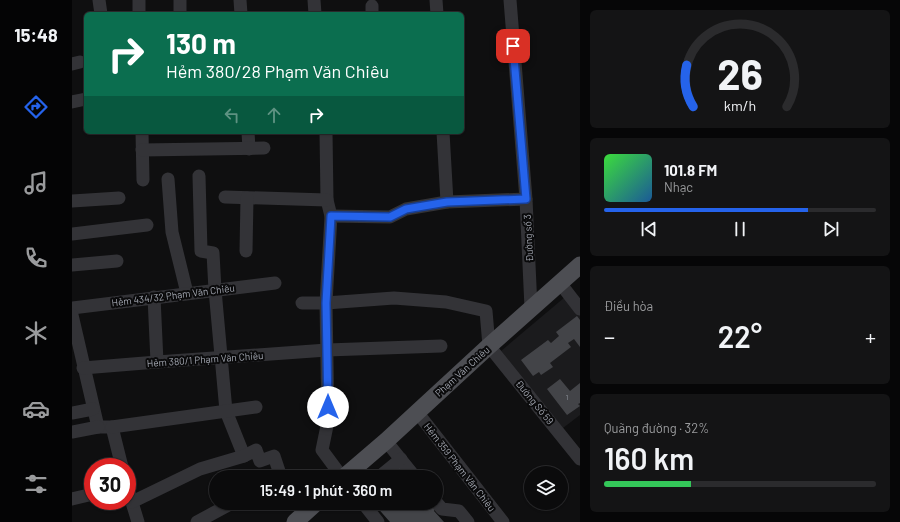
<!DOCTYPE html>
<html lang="vi">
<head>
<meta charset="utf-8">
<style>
	:root { --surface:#0b0b0c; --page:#141415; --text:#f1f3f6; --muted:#9a9b9d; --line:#2b2b2d; --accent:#2563eb }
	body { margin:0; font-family:Barlow,sans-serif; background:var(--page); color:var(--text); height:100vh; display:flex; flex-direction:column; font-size:15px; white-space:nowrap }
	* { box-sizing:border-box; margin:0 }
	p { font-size:13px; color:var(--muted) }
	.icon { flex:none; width:22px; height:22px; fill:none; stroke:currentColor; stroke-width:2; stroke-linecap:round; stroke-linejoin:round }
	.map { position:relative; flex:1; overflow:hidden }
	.side { display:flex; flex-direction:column; gap:10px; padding:10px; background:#060607; width:320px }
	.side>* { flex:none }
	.hud { position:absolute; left:12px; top:12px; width:380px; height:122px; border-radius:6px; box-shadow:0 1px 3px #0004,0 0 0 1px var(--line); background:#0b6e4f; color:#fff; overflow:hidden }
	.tools { position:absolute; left:452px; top:466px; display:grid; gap:8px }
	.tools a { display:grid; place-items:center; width:44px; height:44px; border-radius:50%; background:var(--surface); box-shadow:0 1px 3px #0004,0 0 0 1px var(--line); font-size:20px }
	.speed { position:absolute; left:12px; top:458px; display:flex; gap:8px; font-size:20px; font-weight:700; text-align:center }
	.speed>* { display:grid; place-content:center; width:52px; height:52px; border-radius:50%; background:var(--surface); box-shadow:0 1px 3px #0004,0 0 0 1px var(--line); line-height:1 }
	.speed .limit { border:6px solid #d22; background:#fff; color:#111 }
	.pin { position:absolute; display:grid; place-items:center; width:34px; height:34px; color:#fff; margin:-17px; border-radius:8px; box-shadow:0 2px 6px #0006 }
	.me { position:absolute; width:44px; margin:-22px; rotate:0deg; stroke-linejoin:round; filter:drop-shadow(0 0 3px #0008) }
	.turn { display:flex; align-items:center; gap:14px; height:84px; padding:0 16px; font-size:18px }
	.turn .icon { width:52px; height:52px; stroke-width:2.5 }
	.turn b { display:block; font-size:28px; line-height:34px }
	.lanes { display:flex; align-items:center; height:38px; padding:0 16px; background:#0003; justify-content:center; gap:20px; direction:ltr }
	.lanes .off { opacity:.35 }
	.big { font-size:30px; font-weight:600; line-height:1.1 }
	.side .tile { flex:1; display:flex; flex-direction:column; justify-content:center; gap:6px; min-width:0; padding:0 14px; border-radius:6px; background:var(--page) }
	.side .dial { align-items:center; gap:0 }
	.dial svg { height:104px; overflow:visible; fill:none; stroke:var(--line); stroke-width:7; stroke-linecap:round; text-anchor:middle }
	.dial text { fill:var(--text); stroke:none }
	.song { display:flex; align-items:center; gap:12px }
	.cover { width:48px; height:48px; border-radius:6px; background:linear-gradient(135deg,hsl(120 70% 55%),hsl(210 70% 35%)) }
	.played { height:4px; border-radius:2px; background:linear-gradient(90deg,var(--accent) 75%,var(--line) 75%) }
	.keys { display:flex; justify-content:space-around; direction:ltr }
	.heat { display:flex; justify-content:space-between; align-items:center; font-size:22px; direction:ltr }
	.charge { height:6px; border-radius:3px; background:linear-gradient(90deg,#34c759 32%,var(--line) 0) }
	.trip { position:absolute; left:137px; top:470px; width:234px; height:40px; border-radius:20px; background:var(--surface); box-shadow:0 1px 3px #0004,0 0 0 1px var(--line); font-weight:600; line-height:40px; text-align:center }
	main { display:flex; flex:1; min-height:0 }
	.tab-bar { display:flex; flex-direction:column; width:72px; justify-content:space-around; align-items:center; background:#040405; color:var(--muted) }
	.tab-bar .icon { width:28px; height:28px }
	.tab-bar .current { color:var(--accent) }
	.tab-bar b { font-size:18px; color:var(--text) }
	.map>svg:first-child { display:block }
	.built { fill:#1b1b1d }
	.building { fill:#434448 }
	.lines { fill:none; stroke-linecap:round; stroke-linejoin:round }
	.minor { stroke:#333337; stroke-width:13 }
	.major { stroke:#4d4e53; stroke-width:17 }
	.route-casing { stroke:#184099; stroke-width:10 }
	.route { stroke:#2563eb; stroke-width:7 }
	.labels { text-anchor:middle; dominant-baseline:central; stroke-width:4; stroke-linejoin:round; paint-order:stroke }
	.number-label { font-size:8px; fill:#8a8e96 }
	.street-label { font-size:10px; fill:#a2a6b0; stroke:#0a0a0b }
</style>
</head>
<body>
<main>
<nav class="tab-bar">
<b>15:48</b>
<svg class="icon current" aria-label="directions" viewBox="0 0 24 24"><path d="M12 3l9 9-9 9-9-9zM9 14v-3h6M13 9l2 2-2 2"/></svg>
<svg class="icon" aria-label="music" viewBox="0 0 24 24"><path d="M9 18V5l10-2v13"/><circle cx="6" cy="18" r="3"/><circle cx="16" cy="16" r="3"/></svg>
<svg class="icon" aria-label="phone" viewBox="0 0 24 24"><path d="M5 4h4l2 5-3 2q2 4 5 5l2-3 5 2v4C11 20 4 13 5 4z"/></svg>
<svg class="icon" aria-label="climate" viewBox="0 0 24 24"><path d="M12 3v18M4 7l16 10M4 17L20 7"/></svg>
<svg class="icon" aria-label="car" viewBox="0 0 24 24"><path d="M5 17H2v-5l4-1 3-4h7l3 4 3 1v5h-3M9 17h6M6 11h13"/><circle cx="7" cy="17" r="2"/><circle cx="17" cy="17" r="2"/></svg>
<svg class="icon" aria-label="filters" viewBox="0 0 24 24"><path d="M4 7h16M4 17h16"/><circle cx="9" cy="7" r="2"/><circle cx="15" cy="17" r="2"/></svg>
</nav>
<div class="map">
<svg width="508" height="522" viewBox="0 0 508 522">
	<rect width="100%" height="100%" fill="#0f0f10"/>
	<path class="built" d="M493,297l15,18v100l-17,13 -62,-77z"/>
	<g class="building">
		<path d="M505,316l3,4v27l-6,-8 -6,4 3,4 -21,16 3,4 -12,8 -2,-3 -6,4 -12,-16 27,-20 3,3 8,-7 -3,-4z"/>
		<path d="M488,379l10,12 10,-8v20l-2,1 2,2 -13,9 -20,-26z"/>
		<path d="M327,463l9,14h-26z"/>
		<path d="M300,503h58l5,6 -1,2 10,11h-54l-15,-17 -1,1z"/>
	</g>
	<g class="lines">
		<g class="minor">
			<path d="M27,0l2,14"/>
			<path d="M67,0v14"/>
			<path d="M108,0v14"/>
			<path d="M168,0l1,14"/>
			<path d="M242,0l1,14"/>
			<path d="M364,0l1,14"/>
			<path d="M438,0l16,199 5,109"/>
			<path d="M300,6v8"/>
			<path d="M0,64l8,-2"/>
			<path d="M0,102l14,-3"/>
			<path d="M70,132l1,48"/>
			<path d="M176,132l1,17"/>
			<path d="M254,132l1,68 4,16 -5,87 2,118 -6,29 20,27"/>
			<path d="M371,132l4,70 79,-3"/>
			<path d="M70,150l122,-2"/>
			<path d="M127,176l2,75 12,2 2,37 11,121 18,45"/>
			<path d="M96,179l4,53 15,61"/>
			<path d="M153,197l102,3"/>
			<path d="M0,201l47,-3"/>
			<path d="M259,216l59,1 16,-8 41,-7"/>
			<path d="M0,234l75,-9"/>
			<path d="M174,251l1,-53"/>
			<path d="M0,265l45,-4"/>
			<path d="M488,283l20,26"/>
			<path d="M82,297l3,65"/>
			<path d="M230,303h24l68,-5 52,4 40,9 3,35 91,113"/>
			<path d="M0,308l203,-25"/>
			<path d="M0,315l26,112h14l10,40"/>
			<path d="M11,368l74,-6 170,-12 114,-4"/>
			<path d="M345,412l86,110"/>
			<path d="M0,413l21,-4"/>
			<path d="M40,427l144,-20"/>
			<path d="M0,432l26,-5"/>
			<path d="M314,441l29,36"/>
			<path d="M307,477l22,-18"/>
			<path d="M55,486l11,36"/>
			<path d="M0,499l21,-5"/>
			<path d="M60,502l68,-33 44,-13 12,-6 4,11 14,-5 7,21"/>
			<path d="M364,502l6,7 17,2 9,11"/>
			<path d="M291,503l15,19"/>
			<path d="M125,522l35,-19"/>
		</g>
		<g class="major">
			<path d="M272,477l42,-36 103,-95 91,-81"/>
			<path d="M223,522l21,-19"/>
		</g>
	</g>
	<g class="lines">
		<g class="route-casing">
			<path id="route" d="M256,407l-2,-104 5,-87 59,1 16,-8 41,-7 79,-3 -13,-153"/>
		</g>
		<use href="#route" class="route"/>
	</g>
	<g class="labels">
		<g class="number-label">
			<text x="495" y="397">1</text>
		</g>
		<g class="street-label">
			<text transform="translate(456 238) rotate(-93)">Đường số 3</text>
			<text transform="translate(101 295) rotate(-7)">Hẻm 434/32 Phạm Văn Chiêu</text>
			<text transform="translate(133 359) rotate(-4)">Hẻm 380/1 Phạm Văn Chiêu</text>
			<text transform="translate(390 371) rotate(-42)">Phạm Văn Chiêu</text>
			<text transform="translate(463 402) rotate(51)">Đường Số 59</text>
			<text transform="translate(388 467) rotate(52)">Hẻm 359 Phạm Văn Chiêu</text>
		</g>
	</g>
</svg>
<div class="tools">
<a><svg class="icon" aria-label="layers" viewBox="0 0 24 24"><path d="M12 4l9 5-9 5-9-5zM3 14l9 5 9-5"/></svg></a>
</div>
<div class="speed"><div class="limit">30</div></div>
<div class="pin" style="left:441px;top:46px;background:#d93025"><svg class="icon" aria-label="arrive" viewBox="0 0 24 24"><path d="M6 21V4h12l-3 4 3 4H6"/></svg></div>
<svg class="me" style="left:256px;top:407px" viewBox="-20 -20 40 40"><circle r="19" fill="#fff"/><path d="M0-13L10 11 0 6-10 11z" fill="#2563eb"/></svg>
<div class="trip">15:49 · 1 phút · 360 m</div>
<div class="hud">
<div class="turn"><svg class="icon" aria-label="right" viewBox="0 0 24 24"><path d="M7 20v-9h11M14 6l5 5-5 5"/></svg><div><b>130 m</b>Hẻm 380/28 Phạm Văn Chiêu</div></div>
<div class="lanes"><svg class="icon off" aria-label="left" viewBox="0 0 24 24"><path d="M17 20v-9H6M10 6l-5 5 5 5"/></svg><svg class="icon off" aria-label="ahead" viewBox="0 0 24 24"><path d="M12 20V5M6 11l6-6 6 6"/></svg><svg class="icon" aria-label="right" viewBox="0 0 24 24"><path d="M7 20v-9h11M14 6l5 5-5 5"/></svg></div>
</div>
</div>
<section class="side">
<div class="tile dial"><svg viewBox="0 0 100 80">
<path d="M14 69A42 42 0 1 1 86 69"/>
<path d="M14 69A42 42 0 0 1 9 37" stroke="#2563eb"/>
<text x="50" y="56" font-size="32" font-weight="700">26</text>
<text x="50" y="72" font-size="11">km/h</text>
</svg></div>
<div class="tile">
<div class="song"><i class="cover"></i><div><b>101.8 FM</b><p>Nhạc</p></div></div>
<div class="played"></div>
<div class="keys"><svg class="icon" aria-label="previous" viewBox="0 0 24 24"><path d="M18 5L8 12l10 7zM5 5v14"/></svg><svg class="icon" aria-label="pause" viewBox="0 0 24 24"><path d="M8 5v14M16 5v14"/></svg><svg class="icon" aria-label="next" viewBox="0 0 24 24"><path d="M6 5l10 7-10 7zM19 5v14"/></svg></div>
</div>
<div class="tile"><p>Điều hòa</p>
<div class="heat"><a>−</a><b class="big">22°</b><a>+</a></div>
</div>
<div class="tile"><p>Quãng đường · 32%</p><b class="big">160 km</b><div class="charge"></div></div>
</section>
</main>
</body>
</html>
